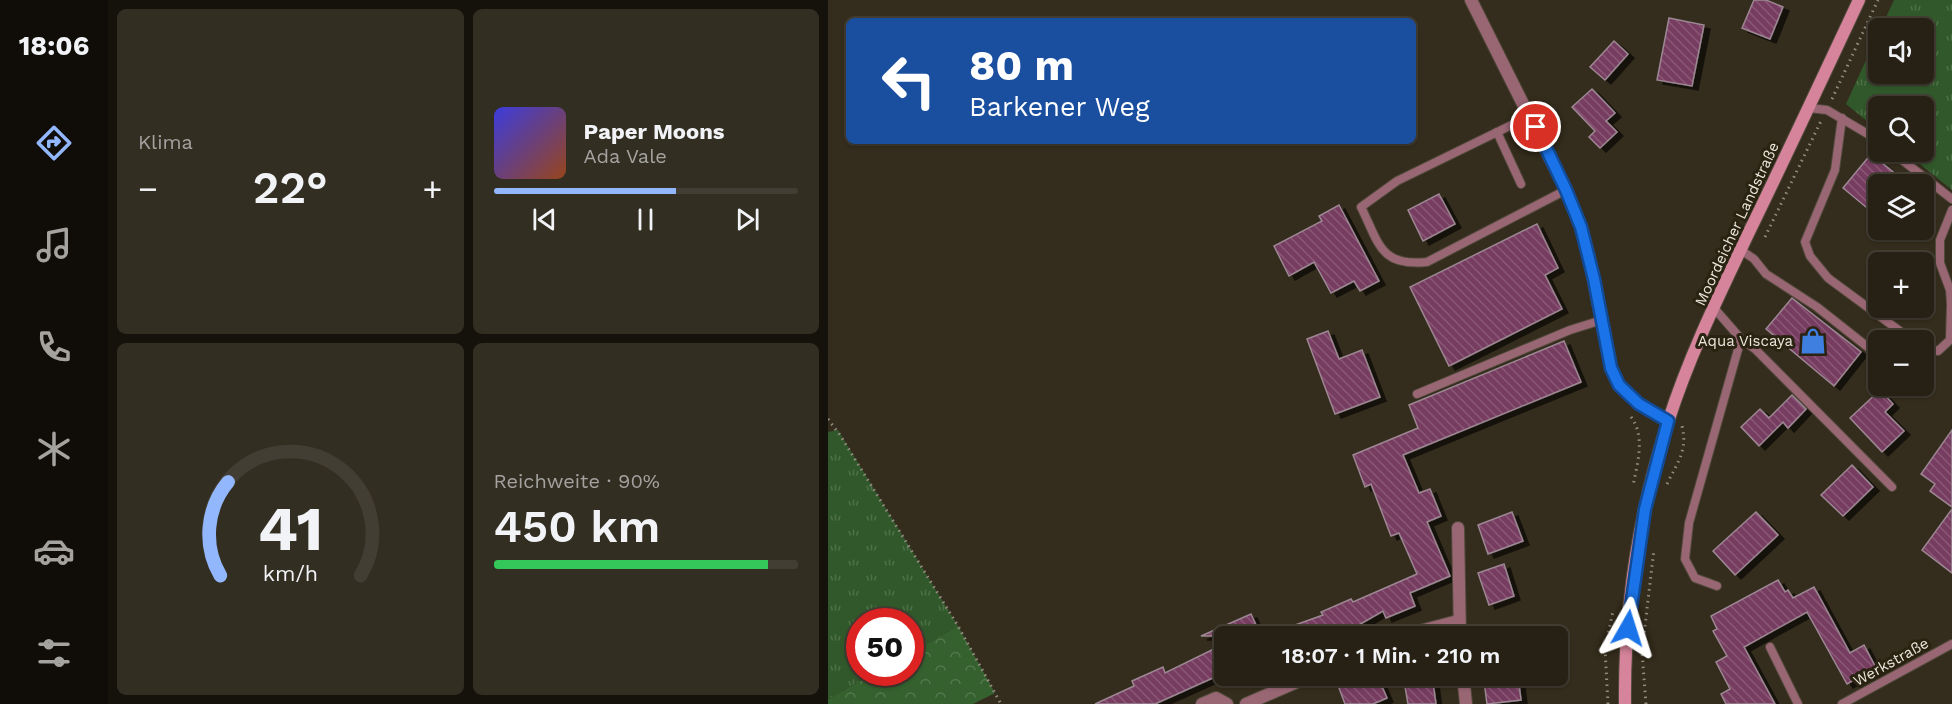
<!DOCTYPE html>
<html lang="de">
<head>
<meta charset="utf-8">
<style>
	:root { --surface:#272115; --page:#332e22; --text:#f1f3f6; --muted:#a4a3a0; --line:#433e34; --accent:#93b7fd }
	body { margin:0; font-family:"Work Sans",sans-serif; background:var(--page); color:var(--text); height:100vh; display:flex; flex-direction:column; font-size:22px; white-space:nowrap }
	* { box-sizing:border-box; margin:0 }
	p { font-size:20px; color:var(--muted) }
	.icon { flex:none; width:33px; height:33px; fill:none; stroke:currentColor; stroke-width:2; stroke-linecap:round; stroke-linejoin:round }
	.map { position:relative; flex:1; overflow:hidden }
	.drawer { display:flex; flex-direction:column; gap:9px; padding:9px; background:#15120c; width:720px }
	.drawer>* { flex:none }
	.guide { position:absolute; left:18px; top:18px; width:570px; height:126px; border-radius:9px; box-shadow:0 2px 4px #0004,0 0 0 2px var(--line); background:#1a4fa0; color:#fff; overflow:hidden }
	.fabs { position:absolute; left:1040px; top:18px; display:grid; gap:12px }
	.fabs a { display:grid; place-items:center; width:66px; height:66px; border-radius:9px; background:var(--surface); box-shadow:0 2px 4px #0004,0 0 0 2px var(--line); font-size:30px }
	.speed { position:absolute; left:18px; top:608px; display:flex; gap:12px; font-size:30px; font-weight:700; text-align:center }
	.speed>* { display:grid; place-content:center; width:78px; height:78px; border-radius:50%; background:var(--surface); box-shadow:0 2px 4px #0004,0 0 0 2px var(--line); line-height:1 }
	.speed .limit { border:9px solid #d22; background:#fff; color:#111 }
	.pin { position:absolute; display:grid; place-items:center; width:51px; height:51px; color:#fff; margin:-26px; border:3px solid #fff; border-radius:50%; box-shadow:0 2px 6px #0007 }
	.me { position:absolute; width:66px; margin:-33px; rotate:6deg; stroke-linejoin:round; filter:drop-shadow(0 0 4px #0008) }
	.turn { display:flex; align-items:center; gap:21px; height:126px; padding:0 24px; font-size:27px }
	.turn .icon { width:78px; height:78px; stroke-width:2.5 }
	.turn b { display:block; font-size:42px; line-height:51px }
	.big { font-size:45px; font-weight:600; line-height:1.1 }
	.drawer .tile { flex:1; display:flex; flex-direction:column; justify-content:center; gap:9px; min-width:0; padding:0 21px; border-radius:9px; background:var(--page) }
	.drawer .dial { align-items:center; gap:0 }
	.dial svg { height:156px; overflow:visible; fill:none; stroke:var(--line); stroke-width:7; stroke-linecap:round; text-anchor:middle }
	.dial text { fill:var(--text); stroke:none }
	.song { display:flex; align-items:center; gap:18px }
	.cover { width:72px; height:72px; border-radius:9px; background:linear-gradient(135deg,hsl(240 70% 55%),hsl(20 70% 35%)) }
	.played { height:6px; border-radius:3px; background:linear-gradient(90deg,var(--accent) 60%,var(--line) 60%) }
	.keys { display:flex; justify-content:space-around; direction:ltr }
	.heat { display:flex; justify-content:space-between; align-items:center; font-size:33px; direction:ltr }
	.charge { height:9px; border-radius:4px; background:linear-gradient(90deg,#34c759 90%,var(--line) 0) }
	.drawer .tiles { flex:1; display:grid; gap:9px; grid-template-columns:repeat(2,1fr) }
	.trip { position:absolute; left:386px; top:626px; width:354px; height:60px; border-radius:9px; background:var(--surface); box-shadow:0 2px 4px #0004,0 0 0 2px var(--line); font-weight:600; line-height:60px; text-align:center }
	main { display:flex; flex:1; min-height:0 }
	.dock { display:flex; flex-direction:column; width:108px; justify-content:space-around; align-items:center; background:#100d08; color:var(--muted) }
	.dock .icon { width:42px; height:42px }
	.dock .selected { color:var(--accent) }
	.dock b { font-size:27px; color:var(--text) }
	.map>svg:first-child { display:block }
	.grass { fill:url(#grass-tufts) }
	.forest { fill:url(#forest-crowns) }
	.building { fill:url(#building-back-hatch); stroke:#9c8793; stroke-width:1.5; filter:url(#shadow) }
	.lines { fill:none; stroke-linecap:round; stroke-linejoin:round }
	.lane-casing { stroke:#514a3b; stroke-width:10 }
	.street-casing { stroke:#514a3b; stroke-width:14 }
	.secondary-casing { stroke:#514a3b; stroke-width:14 }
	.path { stroke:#948d81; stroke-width:3; stroke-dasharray:1.5 4.5; stroke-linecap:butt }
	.lane { stroke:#996674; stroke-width:8 }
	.street { stroke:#996674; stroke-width:12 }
	.secondary { stroke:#d6849b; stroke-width:12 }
	.route-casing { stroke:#114b97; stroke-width:15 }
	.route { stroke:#1a73e8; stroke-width:10 }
	.labels { text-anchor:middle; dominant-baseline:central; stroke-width:6; stroke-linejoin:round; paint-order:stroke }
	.street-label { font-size:15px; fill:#ece7dd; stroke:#2a2312 }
	.poi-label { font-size:15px; fill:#ece7dd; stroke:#2a2312; text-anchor:end }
</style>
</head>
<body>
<main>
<nav class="dock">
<b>18:06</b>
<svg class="icon selected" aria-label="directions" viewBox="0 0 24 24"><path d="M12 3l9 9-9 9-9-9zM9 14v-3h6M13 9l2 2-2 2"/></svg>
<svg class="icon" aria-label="music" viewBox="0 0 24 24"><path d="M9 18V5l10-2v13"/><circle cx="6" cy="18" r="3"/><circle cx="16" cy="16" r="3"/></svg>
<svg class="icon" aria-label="phone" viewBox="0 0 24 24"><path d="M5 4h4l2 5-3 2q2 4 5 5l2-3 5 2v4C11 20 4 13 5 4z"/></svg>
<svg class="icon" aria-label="climate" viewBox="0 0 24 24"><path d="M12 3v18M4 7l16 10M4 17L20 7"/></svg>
<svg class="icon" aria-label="car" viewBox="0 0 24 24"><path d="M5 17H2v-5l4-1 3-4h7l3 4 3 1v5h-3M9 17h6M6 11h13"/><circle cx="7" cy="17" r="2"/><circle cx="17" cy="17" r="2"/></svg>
<svg class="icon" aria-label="filters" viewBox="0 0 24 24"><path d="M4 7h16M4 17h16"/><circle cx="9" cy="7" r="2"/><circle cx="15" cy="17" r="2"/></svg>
</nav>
<section class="drawer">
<div class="tiles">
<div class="tile"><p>Klima</p>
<div class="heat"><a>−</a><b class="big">22°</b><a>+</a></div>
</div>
<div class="tile">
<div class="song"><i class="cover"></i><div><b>Paper Moons</b><p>Ada Vale</p></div></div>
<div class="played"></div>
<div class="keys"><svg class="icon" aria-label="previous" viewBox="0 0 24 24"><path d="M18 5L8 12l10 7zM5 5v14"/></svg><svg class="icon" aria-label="pause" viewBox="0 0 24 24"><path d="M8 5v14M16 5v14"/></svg><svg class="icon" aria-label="next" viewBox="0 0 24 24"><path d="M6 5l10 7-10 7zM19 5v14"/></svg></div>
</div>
<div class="tile dial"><svg viewBox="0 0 100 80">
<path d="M14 69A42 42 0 1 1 86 69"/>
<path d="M14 69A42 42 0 0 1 18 21" stroke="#93b7fd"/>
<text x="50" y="56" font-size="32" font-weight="700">41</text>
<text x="50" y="72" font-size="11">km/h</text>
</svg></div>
<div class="tile"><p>Reichweite · 90%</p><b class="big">450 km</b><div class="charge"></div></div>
</div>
</section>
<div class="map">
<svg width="1124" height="704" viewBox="0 0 1124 704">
	<defs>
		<pattern id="grass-tufts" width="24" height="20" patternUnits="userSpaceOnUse" patternTransform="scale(1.5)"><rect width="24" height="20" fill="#30582a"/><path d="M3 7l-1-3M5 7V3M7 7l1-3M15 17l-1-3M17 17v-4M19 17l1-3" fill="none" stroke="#4e7048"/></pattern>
		<pattern id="forest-crowns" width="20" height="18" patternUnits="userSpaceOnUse" patternTransform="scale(1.5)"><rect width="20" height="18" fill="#34612e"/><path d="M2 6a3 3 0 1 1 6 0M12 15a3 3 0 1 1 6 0" fill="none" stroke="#52784c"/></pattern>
		<pattern id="building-back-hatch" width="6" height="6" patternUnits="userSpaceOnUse" patternTransform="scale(1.5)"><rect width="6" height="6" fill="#763c60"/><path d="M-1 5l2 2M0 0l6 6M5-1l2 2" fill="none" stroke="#8a5876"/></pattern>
		<filter id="shadow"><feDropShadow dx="6" dy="4" stdDeviation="0" flood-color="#0009"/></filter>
	</defs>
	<rect width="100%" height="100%" fill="#342c1c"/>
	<g class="grass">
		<path d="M1066,0h58v190l-47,-38h18v-46h-45v24l-32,-26 32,-70v40h45v-46h-42z"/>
		<path d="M10,430l120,196 -47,27 -1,-32h-50v51h16l-48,27v-267z"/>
	</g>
	<path class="forest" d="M130,626l37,67 -22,11h-145v-5l48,-27h34l1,-19z"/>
	<g class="building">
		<path d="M926,0h12l17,7 -13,32 -28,-11z"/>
		<path d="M841,18l35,7 -12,61 -35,-6z"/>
		<path d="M786,41l14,13 -23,26 -15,-13z"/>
		<path d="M764,89l23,24 -9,8 11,11 -17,16 -11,-11 6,-6 -23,-24z"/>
		<path d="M1043,154l37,30h-30v33l-35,-29z"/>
		<path d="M611,194l16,30 -32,17 -15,-31z"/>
		<path d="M511,205l40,76 -19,10 -6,-10 -23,12 -17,-31 -25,14 -15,-30 48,-25 -3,-5z"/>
		<path d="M709,224l21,44 -13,7 17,34 -113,57 -39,-79z"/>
		<path d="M964,298l69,54 -27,34 -68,-57z"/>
		<path d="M500,331l11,28 23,-9 18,47 -45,17 -28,-75z"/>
		<path d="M736,341l17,41 -178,73 16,38 11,-4 11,27 -14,6 23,54 -40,17 5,13 -29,12 -3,-7 -28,16 4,9h-89v-2l53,-19 -2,-3 30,-13 2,3 64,-28 -18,-41 -8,3 -20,-52 -6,3 -12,-32 65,-27 -9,-23z"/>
		<path d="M1052,390l13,14 -8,8 19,19 -22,21 -32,-34z"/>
		<path d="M964,395l14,14 -18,19 -5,-6 -24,24 -18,-19 19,-18 9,9z"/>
		<path d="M1124,430v77l-22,-16 5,-7 -14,-10z"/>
		<path d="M1024,465l21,22 -30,29 -22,-21z"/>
		<path d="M1124,509v64l-30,-23z"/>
		<path d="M684,512l11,29 -35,13 -10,-29z"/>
		<path d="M928,512l22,23 -43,40 -22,-24z"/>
		<path d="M676,564l10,32 -25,9 -11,-32z"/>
		<path d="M950,580l7,12 3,-2 5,8 21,-11 36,66 14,-8 12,23 -29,16 -40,-72 -63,35 31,57h-49l-5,-10 9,-5 -14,-27 11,-6 -14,-25 4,-2 -6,-13z"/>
		<path d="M423,614l10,22h-60z"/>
		<path d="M396,644v29l-69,31h-60l39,-18 -2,-5 31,-14 2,6z"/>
		<path d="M543,675h6l10,23 -14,6h-28l-6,-16z"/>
		<path d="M575,675h29l4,29h-28z"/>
		<path d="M690,676l3,24 -34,4 -3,-23z"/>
	</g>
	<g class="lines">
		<g class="lane-casing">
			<g id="lane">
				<path d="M981,108l18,2 51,30"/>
				<path d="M702,116l-133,65 -36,26c18,36 19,60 66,55l139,-72"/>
				<path d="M1014,118l-7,52 -30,72 5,14 18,22 84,62"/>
				<path d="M669,132l24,52"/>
				<path d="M1064,152l60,47"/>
				<path d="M913,250l13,9 12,15 51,33 57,45"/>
				<path d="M886,308l27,31 -52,184 -4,36 10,19 22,8"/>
				<path d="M913,339l14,10 137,138"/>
				<path d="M1095,348l15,3 12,-11 1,-36 -1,-14 -10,-27v-23l12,-30"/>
				<path d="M589,394l153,-64 32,-10"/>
				<path d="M942,647l28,57"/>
				<path d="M1014,704l110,-60"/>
			</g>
		</g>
		<g class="street-casing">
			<g id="street">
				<path d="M643,0l95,190 15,37 8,30 22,111 8,17 20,19 29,17"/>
				<path d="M630,528l2,108"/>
				<path d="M573,636l57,-15"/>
				<path d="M635,675l3,29"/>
				<path d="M374,704l14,-6 11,6"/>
				<path d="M418,704l67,-29"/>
			</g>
		</g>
		<g class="secondary-casing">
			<path id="secondary" d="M797,704c-1,-94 14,-192 43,-282 21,-66 52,-129 82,-192 37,-76 73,-153 109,-230"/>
		</g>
		<g class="path">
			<path d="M1004,99l46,-99"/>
			<path d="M937,237l56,-116"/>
			<path d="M803,417c15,20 6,47 2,69"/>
			<path d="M0,419l12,16 118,191 43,78"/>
			<path d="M839,484c10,-21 21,-33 15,-58"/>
			<path d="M780,704l-3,-55 8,-38"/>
			<path d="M818,704l-4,-52 12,-103"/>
		</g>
		<use href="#lane" class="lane"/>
		<use href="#street" class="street"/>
		<use href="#secondary" class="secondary"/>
	</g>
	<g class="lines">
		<g class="route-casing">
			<path id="route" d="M708,127l30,63 15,37 13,52 17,89 8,17 20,19 29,17 -23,88 -17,119"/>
		</g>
		<use href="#route" class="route"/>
	</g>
	<defs>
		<g id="shop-bare" transform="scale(2.07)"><path d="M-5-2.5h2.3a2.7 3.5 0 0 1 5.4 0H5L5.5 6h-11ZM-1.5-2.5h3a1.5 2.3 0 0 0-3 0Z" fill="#3f7fe0" stroke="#2a2312" stroke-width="2.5" paint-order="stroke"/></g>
	</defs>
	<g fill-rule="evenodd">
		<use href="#shop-bare" x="985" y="341"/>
	</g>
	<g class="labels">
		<g class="street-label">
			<text transform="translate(909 224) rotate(-65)">Moordeicher Landstraße</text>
			<text transform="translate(1063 662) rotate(-29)">Werkstraße</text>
		</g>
		<g class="poi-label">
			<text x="965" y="341">Aqua Viscaya</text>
		</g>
	</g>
</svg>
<div class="fabs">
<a><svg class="icon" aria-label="sound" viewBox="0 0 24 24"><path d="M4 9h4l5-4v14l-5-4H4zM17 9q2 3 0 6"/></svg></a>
<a><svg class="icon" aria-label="search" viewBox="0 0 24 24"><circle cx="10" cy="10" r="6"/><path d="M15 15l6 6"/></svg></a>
<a><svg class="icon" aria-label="layers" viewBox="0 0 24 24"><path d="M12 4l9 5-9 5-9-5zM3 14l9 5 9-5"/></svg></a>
<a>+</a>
<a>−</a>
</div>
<div class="speed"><div class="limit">50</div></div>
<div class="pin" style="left:708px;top:127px;background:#d93025"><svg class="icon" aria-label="arrive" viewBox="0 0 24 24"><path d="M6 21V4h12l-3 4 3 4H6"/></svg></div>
<svg class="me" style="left:800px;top:628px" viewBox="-20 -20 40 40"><path d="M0-17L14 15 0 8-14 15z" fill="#1a73e8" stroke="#fff" stroke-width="4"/></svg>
<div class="trip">18:07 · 1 Min. · 210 m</div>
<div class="guide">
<div class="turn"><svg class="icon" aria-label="left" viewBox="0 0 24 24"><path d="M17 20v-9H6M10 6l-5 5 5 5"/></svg><div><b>80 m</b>Barkener Weg</div></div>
</div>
</div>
</main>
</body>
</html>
